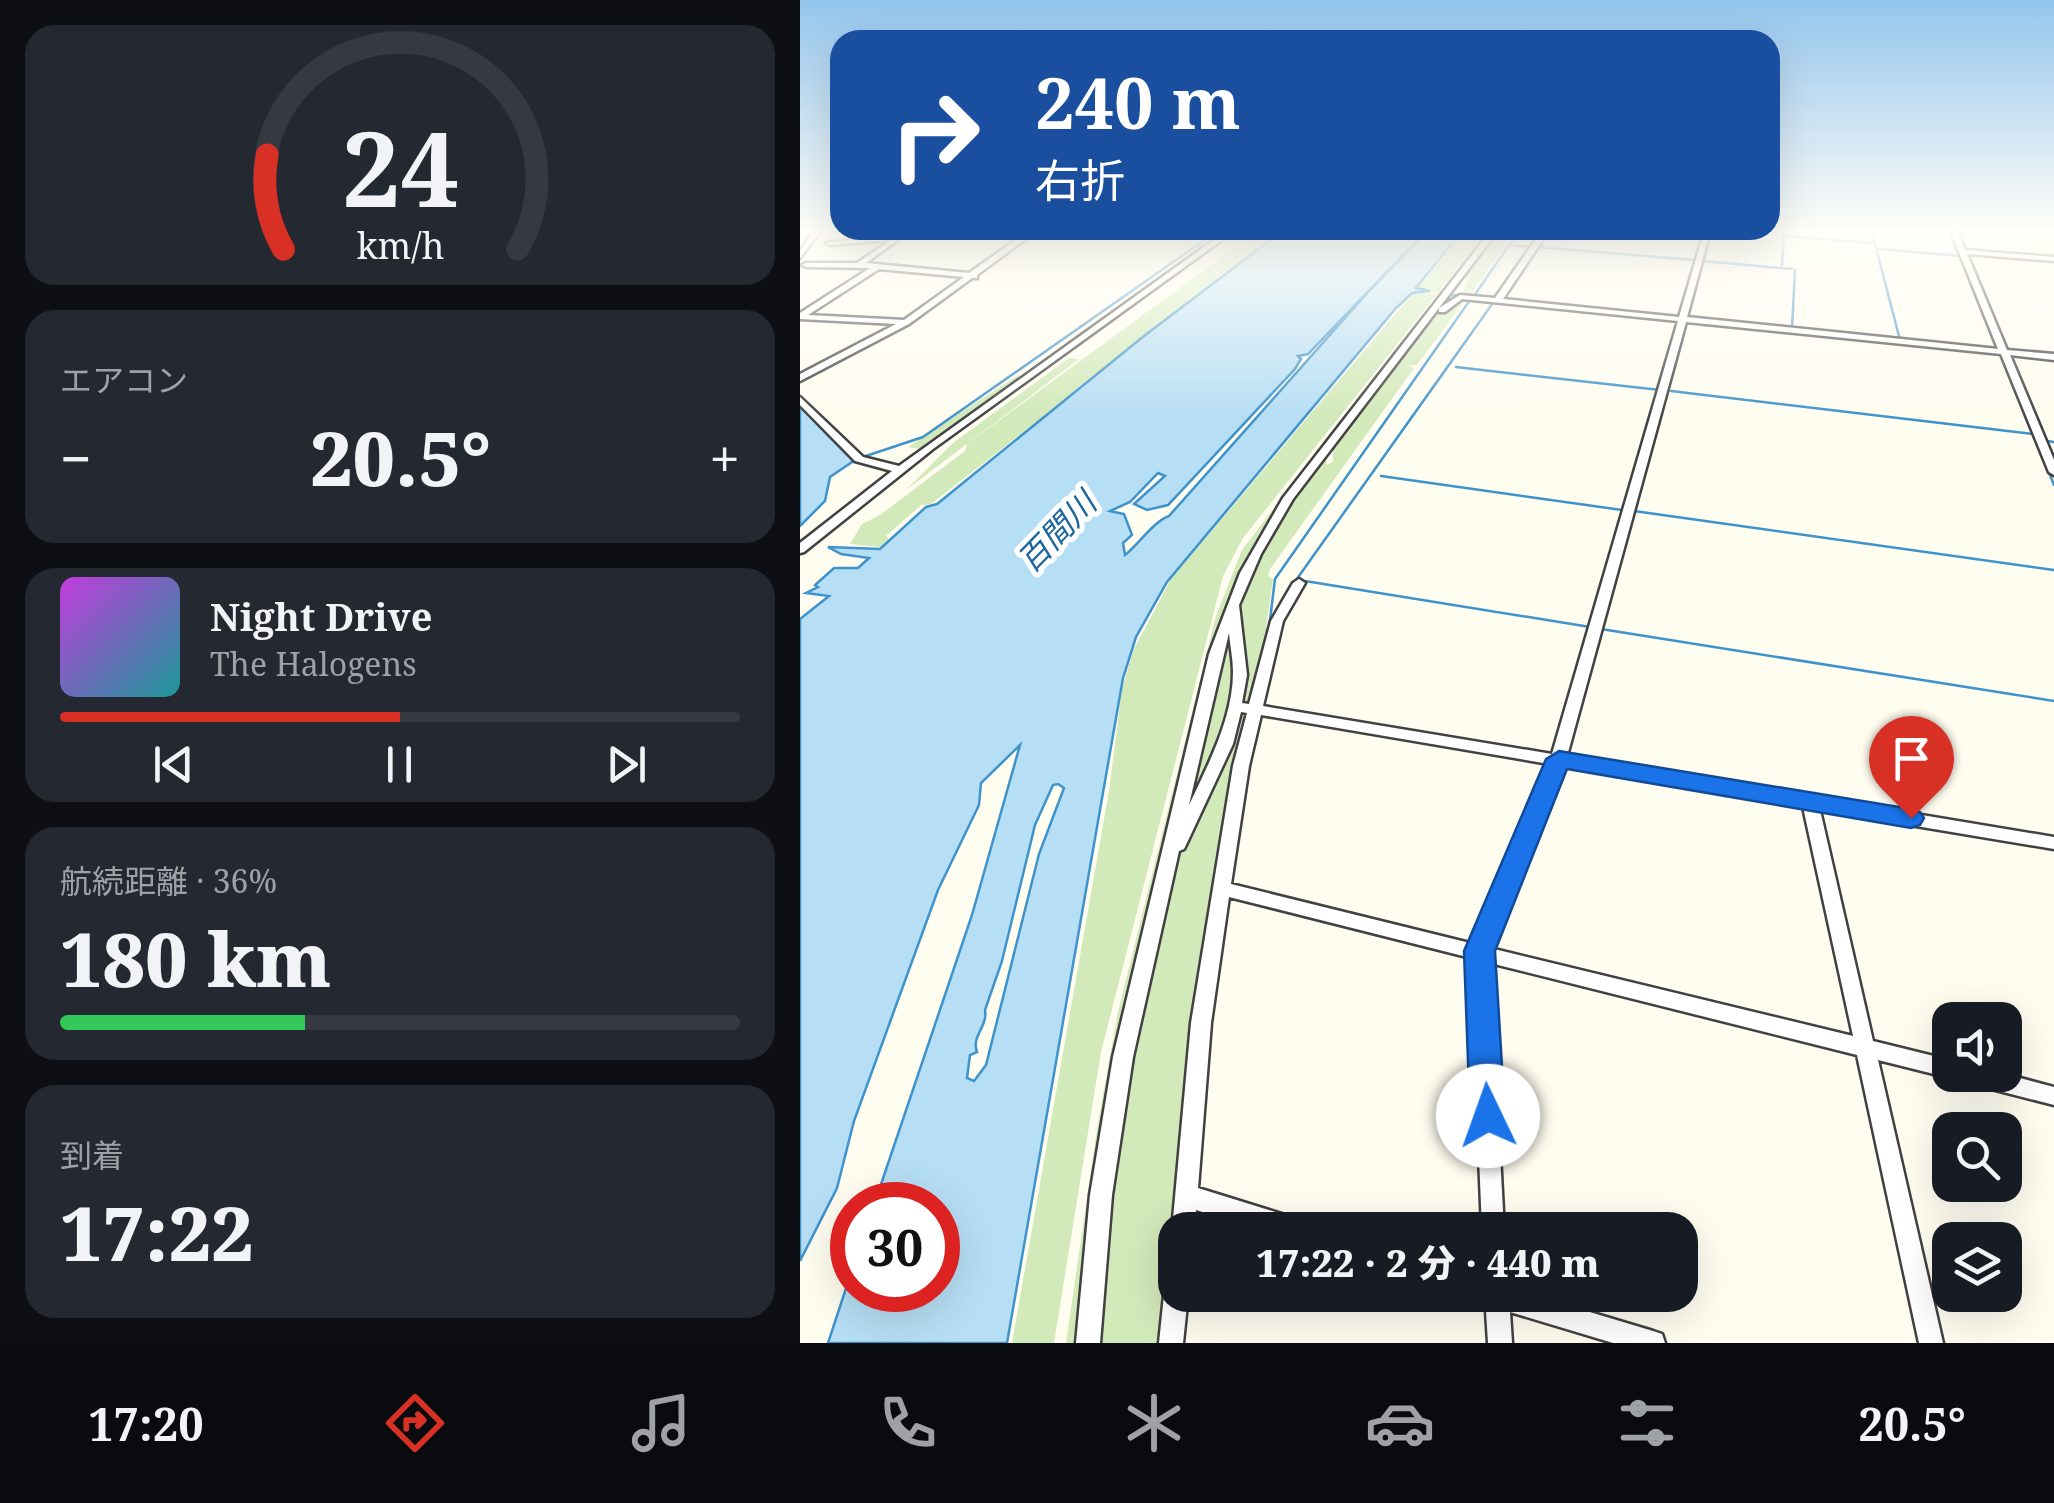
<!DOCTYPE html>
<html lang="ja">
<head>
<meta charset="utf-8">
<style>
	:root { --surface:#171b24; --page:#242831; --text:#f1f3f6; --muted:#9ea1a6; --line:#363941; --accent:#d93025 }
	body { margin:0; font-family:"Noto Serif","Noto Sans JP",serif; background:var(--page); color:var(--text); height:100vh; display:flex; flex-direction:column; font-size:38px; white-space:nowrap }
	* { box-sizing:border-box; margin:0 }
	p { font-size:32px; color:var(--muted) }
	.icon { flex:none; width:55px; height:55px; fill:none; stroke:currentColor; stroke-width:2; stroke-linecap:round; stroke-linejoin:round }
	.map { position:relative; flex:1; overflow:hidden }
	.details { display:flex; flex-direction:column; gap:25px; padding:25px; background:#0d0f14; width:800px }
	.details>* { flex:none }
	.guide { position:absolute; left:30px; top:30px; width:950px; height:210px; border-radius:30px; box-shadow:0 10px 40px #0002; background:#1a4fa0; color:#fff; overflow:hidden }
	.buttons { position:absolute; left:1132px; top:1002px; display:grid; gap:20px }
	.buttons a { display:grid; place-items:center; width:90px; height:90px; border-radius:20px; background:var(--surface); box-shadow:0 10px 40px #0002; font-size:50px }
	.speed { position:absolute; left:30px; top:1182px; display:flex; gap:20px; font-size:50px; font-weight:700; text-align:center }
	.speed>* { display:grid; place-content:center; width:130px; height:130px; border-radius:50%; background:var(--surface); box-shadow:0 10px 40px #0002; line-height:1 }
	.speed .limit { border:15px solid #d22; background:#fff; color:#111 }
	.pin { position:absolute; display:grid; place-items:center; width:85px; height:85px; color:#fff; margin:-102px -42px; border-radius:50% 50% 50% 0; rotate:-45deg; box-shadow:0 0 10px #0007 }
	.pin .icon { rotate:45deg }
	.me { position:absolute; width:110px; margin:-55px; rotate:357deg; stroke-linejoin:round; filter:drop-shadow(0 0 8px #0008) }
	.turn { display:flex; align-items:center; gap:35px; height:210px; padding:0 40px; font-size:45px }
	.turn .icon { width:130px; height:130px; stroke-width:2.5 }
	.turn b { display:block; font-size:70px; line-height:85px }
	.big { font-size:75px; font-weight:800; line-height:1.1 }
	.details .tile { flex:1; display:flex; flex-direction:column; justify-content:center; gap:15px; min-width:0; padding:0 35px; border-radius:30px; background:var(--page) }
	.details .dial { align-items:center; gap:0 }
	.dial svg { height:260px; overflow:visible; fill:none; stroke:var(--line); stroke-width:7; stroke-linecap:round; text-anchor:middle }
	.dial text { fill:var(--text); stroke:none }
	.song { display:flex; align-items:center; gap:30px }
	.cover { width:120px; height:120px; border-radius:15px; background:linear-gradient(135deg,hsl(290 70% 55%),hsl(180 70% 35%)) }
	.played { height:10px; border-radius:5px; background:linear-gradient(90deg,var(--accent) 50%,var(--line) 50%) }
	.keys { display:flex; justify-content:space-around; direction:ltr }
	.heat { display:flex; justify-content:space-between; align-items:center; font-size:55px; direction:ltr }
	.charge { height:15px; border-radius:8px; background:linear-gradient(90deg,#34c759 36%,var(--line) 0) }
	.trip { position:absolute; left:358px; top:1212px; width:540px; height:100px; border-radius:30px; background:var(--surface); box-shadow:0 10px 40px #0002; font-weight:800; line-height:100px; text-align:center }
	.dock { display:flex; height:160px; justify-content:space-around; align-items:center; background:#090b0e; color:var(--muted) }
	.dock .icon { width:70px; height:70px }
	.dock .current { color:var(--accent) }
	.dock b { font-size:45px; color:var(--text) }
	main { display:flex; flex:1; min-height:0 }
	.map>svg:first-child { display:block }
	.green { fill:#d2e9ba }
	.water { fill:#b6def5; stroke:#3e93cb; stroke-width:2.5; fill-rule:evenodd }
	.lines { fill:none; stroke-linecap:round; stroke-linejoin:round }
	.stream-far1 { stroke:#3e93cb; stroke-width:2.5 }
	.stream { stroke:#3e93cb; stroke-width:4 }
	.minor-casing { stroke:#414141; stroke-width:5 }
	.minor { fill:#fff; fill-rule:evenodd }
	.route { fill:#1a73e8; stroke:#114b97; stroke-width:2.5 }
	.labels { text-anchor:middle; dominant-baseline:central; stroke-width:10; stroke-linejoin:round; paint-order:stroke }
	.water-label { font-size:32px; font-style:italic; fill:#19659e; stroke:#fff }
</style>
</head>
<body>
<main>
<section class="details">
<div class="tile dial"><svg viewBox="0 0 100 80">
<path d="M14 69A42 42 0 1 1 86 69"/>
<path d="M14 69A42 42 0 0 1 9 40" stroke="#d93025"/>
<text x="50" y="56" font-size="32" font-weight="700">24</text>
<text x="50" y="72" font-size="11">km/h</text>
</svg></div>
<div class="tile"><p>エアコン</p>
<div class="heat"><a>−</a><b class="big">20.5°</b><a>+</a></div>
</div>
<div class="tile">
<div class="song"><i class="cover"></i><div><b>Night Drive</b><p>The Halogens</p></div></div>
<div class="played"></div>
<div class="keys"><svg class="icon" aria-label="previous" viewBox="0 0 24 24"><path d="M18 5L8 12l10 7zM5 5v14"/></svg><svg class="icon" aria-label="pause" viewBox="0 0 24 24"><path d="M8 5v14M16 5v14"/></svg><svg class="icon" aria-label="next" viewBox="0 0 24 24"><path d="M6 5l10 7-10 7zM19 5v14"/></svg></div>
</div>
<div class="tile"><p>航続距離 · 36%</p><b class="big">180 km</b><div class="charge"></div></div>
<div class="tile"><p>到着</p><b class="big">17:22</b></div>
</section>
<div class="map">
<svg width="1254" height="1343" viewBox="0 0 1254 1343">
	<rect width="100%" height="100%" fill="#fffcf0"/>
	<g class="green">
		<path d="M456,232h24l-349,272 -10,1 -35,31 3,4 -9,7 -30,-3 12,-20 18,-9 85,-64 2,-7z"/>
		<path d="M664,232h8l-40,49 42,-49h12l-48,61 -21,-4z"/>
		<path d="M697,232h16l-43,64 -8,-1 5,-14 -3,-3z"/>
		<path d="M613,293l24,1 -194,244 -20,38 -122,476 -47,291h-42l97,-552 13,-102 11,-38 38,-72z"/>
		<path d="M660,298h7l-50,67h-9l6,3 -144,201 -2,7 5,3 -7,49 4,1 -21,77 -11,-5c1,-19 6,-94 0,-104l31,-64 59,-83 -2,15 7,-3v-16l102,-131z"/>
		<path d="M269,358l10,1 -173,131 47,-47z"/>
		<path d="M220,374l-3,7 -96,68 -13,-2z"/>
		<path d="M520,447l-71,105 -33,83 -124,569 -16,139h-10l32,-220 20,-111 98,-396 26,-66z"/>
		<path d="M431,615l6,61 -15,68 -41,84z"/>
		<path d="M447,711l-54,305 -34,327h-63l15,-161 30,-183 33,-143 14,-14 48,-127z"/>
	</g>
	<g class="water">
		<path d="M481,232h144l-117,122 -10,2 3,3 -6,10 -127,136 -21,5 -13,-6 31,-28 -7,-3 -28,29 -20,9 14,3 8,21 -9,8 2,12c12,-9 29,-34 44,-39l200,-225 58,-59h34l-45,56 14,3 -18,2 -16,15 -229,274 -31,55 -13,41 -116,665h-179l24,-73v20h86v-85h-64l98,-290 48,-170 -39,38 -2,22 -41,85 -84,231 -17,67 -37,73v-642l29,-23 -23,-3 12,-6 -3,-2 19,-17h24l11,-10 -28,-4 -13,-7 52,2 46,-42 11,-3 207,-168zM258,784l6,4 -25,66 -53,211 -12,16 -7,-3 3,-23 7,-3c-6,-16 11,-25 8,-42l17,-49 33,-136 18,-40z"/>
		<path d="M0,405l55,55 -25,17 -5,24 -25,25z"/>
	</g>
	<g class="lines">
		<g class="stream-far1">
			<path d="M983,232l1,4 88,7"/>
			<path d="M1072,232l28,108"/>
			<path d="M709,245l22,2"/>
			<path d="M738,247l156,13"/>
			<path d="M1078,249l82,7"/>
			<path d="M903,261l89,8"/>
			<path d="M982,265l2,-27"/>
			<path d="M652,295h4"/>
			<path d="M674,296l44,-64"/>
			<path d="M992,328l3,-58"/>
			<path d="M1201,354l53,131"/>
			<path d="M656,367l204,23"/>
			<path d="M871,391l362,43"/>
			<path d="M1247,441l7,1"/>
			<path d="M63,457l60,-20 293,-205"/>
			<path d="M581,476l241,34"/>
			<path d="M834,511l420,59"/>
			<path d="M505,581l285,46"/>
			<path d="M494,583l201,-283"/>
			<path d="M469,628l6,-49 195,-279"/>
			<path d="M801,629l453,72"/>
		</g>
		<path class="stream" d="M370,1286l5,-54"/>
		<g class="minor-casing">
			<g id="minor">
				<path d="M13,232h7l-20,26v-7z"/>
				<path d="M101,232h8l-43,31 103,10 58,-41h8l-58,43v3h-5l-63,46 -109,57v-7l96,-50 -96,-5v-6l70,-45 -64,-1 -4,-2 4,-2h51l34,-23 -62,5 -3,-2 71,-8zM79,269l85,8 -60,43 -96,-5z"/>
				<path d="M425,232h8l-300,217 -129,103 -4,1v-10l92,-72 -37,-10 -55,-56v-8l63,60 36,9z"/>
				<path d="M690,232h7l-204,267 -32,55 -22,51 8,70 -5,28 7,1 22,-83 22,-38 6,-4 6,4 -22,38 -20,85 289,48 126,-433 -216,-22 -17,13h-6v-4l21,-13 35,3 46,-66h7l-45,67 176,18 25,-85h6l-23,85 311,32 -47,-117h7l7,18 89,7v4l-87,-7 40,96 47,4v6l-44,-5 44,105v15l-5,-3 -48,-118 -315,-32 -119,434 487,81v12l-234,-39 53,231 77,19v15h7l-7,3 -72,-18 65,283h-24l-62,-288 -367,-92 14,267h-22l-11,-272 -242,-61 -18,126 -13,165 100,31 8,3 3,8h-48l-65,-20 -2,20h-19v8l-3,-8 19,-207 42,-257 14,-53 -6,-1 -8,32 -47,101 -2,4 -5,2 -46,206 -21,138 -12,148h-24l14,-148 23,-138 96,-403 31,-81 43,-75zM429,633c1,13 4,26 4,39 0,46 -25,93 -44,133zM461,715l288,49 -75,180 -243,-60 18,-118zM764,766l239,41 50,229 -363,-88z"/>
				<path d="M1205,1074l49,13v18l-82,-21 -7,-3 -3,-6z"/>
				<path d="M375,1284v11h13l-5,48h-24l5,-48 4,-8z"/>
				<path d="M685,1295h48l120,36 9,3 3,9h-52l-103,-31 2,31h-24z"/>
			</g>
		</g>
		<use href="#minor" class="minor"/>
	</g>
	<linearGradient id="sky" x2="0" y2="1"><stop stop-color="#94c5ed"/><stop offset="0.55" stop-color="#fffef8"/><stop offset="1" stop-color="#fffef8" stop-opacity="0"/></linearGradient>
	<rect width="1254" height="420" fill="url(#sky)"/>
	<path class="route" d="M759,751l352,58 9,3 4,6 -4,7 -9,3 -344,-59 -72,182 10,165 -5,11 -12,5 -13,-5 -5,-11 -6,-165 82,-192z"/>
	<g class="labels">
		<g class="water-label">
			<text transform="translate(256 531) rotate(-46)">百間川</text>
		</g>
	</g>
</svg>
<div class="buttons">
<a><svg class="icon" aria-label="sound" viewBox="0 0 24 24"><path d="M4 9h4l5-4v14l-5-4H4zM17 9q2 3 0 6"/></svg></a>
<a><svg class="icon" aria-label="search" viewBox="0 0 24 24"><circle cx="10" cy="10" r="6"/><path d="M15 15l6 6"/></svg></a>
<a><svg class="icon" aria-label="layers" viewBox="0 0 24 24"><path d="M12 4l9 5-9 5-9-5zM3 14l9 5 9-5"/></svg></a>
</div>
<div class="speed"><div class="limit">30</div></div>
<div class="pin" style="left:1111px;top:818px;background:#d93025"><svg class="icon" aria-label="arrive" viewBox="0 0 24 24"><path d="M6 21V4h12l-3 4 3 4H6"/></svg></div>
<svg class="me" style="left:688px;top:1116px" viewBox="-20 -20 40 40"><circle r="19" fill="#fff"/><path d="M0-13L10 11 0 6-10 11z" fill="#1a73e8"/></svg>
<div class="trip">17:22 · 2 分 · 440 m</div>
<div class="guide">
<div class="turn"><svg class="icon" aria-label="right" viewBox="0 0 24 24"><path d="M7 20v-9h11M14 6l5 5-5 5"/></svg><div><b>240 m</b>右折</div></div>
</div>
</div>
</main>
<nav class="dock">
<b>17:20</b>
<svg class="icon current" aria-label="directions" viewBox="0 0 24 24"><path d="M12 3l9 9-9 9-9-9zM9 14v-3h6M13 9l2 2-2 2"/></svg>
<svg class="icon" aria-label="music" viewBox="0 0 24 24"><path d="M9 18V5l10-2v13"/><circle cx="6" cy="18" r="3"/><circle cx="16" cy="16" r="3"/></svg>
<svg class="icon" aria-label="phone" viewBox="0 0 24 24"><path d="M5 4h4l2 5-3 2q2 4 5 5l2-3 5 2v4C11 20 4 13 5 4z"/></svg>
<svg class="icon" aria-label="climate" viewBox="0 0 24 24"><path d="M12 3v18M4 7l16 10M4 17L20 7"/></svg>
<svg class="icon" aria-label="car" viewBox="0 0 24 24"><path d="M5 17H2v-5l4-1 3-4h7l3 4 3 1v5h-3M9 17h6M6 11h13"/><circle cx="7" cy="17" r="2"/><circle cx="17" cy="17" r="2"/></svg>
<svg class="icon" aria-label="filters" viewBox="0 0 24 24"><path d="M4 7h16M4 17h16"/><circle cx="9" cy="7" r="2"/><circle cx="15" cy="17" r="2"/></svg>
<b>20.5°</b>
</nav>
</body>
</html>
